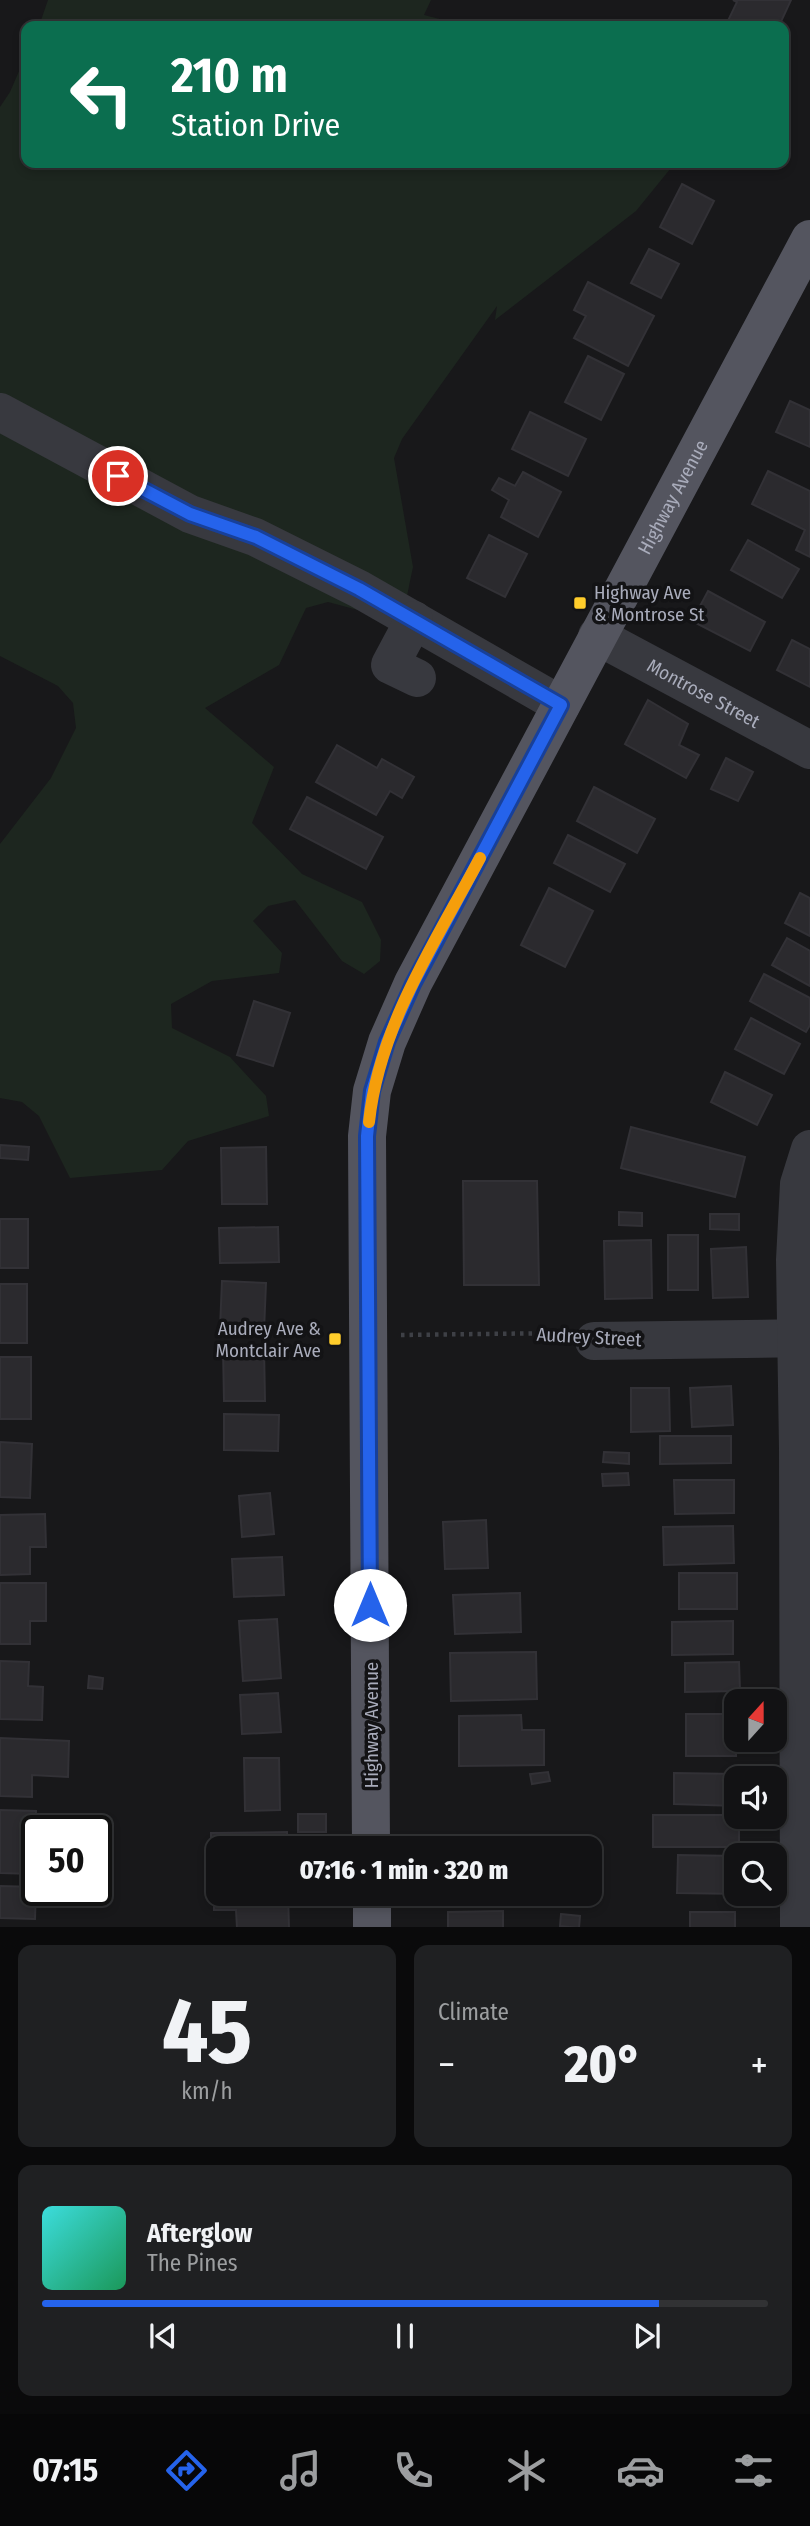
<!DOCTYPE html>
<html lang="en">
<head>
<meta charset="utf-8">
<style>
	:root { --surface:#121214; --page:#1f2022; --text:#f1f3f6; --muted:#9c9ea0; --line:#313234; --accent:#2563eb }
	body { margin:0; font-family:"Fira Sans Condensed",sans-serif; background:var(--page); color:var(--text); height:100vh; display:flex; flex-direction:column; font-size:26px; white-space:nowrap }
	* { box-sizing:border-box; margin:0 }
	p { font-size:23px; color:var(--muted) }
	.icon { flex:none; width:38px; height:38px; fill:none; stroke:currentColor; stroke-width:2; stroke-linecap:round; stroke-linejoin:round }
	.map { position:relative; height:1927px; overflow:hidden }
	.sheet { display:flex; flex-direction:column; gap:18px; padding:18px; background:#0a0a0b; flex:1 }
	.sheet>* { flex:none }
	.top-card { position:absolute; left:21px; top:21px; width:768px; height:147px; border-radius:14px; box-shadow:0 4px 10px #0003,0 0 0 2px var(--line); background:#0b6e4f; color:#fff; overflow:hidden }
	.needle { width:46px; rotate:21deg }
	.tools { position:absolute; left:724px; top:1689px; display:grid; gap:14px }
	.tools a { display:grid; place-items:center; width:63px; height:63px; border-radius:14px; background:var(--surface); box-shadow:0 4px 10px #0003,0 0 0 2px var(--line); font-size:35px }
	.speed { position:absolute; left:21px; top:1815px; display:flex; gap:14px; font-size:35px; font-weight:700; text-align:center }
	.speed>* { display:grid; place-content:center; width:91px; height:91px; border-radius:50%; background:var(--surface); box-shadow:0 4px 10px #0003,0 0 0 2px var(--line); line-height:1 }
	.speed .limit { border:4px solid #111; border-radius:10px; background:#fff; color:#111 }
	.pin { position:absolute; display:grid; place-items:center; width:60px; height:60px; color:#fff; margin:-30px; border:4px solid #fff; border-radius:50%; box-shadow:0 2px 7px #0007 }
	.me { position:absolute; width:77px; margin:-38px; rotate:0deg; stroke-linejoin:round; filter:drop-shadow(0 0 5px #0008) }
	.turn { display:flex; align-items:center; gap:24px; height:147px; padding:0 35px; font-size:32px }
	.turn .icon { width:91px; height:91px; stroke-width:2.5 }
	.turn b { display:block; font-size:49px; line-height:60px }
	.big { font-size:52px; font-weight:800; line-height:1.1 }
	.sheet .widget { flex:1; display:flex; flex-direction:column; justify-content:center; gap:10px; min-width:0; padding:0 24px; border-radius:14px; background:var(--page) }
	.sheet .dial { align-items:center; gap:0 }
	.dial b { font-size:91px; line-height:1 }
	.song { display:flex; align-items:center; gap:21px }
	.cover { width:84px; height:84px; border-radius:10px; background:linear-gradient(135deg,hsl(180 70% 55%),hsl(150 70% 35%)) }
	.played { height:7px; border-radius:4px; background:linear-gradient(90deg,var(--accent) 85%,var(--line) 85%) }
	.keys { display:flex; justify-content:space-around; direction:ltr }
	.heat { display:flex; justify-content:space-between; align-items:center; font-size:38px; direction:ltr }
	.sheet .tiles { flex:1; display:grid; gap:18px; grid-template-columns:1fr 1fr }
	.widget:last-child { grid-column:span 2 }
	.trip { position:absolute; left:206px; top:1836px; width:396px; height:70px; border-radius:14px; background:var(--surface); box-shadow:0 4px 10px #0003,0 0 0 2px var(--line); font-weight:800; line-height:70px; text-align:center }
	.tabs { display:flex; height:112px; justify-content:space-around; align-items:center; background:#070708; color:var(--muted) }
	.tabs .icon { width:49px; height:49px }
	.tabs .active { color:var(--accent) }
	.tabs b { font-size:32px; color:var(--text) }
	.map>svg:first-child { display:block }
	.green { fill:#1d261f }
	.building { fill:#2b2a2e; stroke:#323136; stroke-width:2 }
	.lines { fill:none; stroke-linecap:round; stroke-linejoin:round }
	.path { stroke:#3e4046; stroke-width:4.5; stroke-dasharray:3.5 5; stroke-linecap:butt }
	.minor { stroke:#38393f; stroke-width:38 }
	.major { stroke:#54555f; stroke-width:38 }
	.route-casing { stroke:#184099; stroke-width:18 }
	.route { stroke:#2563eb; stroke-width:12 }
	.slow { stroke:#f59e0b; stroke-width:12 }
	.poi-dot { fill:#ffcd2b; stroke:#131315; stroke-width:2.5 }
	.labels { text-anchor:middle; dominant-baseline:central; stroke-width:7; stroke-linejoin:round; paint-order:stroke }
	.street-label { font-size:19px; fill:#a9acbb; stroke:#131315 }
	.poi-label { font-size:19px; fill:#a9acbb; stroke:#131315; text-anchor:start }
</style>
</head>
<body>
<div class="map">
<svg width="810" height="1928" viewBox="0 0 810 1928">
	<rect width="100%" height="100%" fill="#18181a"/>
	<g class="green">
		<path d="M48,0h383l-7,15 43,11h-428z"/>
		<path d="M26,55v108h649l-39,48 -141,109 2,-14 -95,133 -8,19 19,109 -9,43 -20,7 -56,-15 -22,6 -27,57 -74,43 69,59 -22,56 50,51 60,28 19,38 -1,21 -16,13 -22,-13 -47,-61 -27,6 -15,15 29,32 -3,20 -67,8 -41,23 1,24 58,29 36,39 3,20 -81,25 -26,29 -92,8 -31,-62 -17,-14 -22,-4v-254l51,-66 25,-50 -3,-25 -15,-17 -58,-30v-549l10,-15z"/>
	</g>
	<g class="building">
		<path d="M733,0h58l-12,26h-50l-3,-1 11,-23z"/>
		<path d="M682,184l32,17 -22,43 -32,-17z"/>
		<path d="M649,249l30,15 -18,34 -30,-15z"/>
		<path d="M588,282l66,34 -26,50 -54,-28 12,-22 -12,-6z"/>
		<path d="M588,356l36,18 -23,46 -36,-18z"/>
		<path d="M790,401l20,9v37l-34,-15z"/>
		<path d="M530,412l56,27 -18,37 -56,-27z"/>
		<path d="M768,471l42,20v66l-14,-7 9,-20 -53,-26z"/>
		<path d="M523,472l38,20 -23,45 -37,-20 8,-17 -17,-10 7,-12 16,8z"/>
		<path d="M489,535l38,19 -22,43 -38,-19z"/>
		<path d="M748,540l51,29 -17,29 -51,-28z"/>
		<path d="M708,591l57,31 -15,29 -58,-30z"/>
		<path d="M792,640l18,9v38l-33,-17z"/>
		<path d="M648,700l40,24 -9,21 20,10 -13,23 -61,-34z"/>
		<path d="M337,745l40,23 5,-9 32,18 -12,21 -12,-7 -14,24 -60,-33z"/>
		<path d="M726,758l27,14 -15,29 -27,-12z"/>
		<path d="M594,787l61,32 -18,34 -60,-32z"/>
		<path d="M307,797l76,40 -17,32 -76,-40z"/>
		<path d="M568,835l57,29 -15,28 -56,-29z"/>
		<path d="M549,888l44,23 -28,56 -44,-22z"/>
		<path d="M800,893l10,5v38l-25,-13z"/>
		<path d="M787,938l23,13v35l-38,-21z"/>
		<path d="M764,974l46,24v27l-4,7 -56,-31z"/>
		<path d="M254,1001l36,12 -17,53 -36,-11z"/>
		<path d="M751,1018l49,26 -16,30 -49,-25z"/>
		<path d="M725,1072l47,23 -15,30 -46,-23z"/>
		<path d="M631,1127l114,30 -10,40 -114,-29z"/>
		<path d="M0,1145l29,2 -1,13 -28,-2z"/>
		<path d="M266,1147l1,57h-45l-1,-56z"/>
		<path d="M463,1181h74l2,104h-75z"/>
		<path d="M619,1212l23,1v13l-23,-1z"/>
		<path d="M710,1214h29v16l-29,-1z"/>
		<rect x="0" y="1219" width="28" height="49"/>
		<path d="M278,1227l1,35 -59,1 -1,-35z"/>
		<rect x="668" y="1235" width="30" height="55"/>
		<path d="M651,1240l1,58 -47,1 -1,-58z"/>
		<path d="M746,1247l2,50 -35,1 -2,-49z"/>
		<path d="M222,1281l44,2 -2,48 -44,-2z"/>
		<rect x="0" y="1284" width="27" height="59"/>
		<path d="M223,1348h41l1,53h-41z"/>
		<rect x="0" y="1357" width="31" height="62"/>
		<path d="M731,1386l2,39 -41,2 -2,-39z"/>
		<path d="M631,1388h38l1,43 -39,1z"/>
		<path d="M224,1414l55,1 -1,36 -54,-1z"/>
		<path d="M660,1436h71v27l-71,1z"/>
		<path d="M0,1442l32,2 -2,54 -30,-1z"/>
		<path d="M604,1452l25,1v11l-26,-2z"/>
		<path d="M628,1473l1,12 -26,1 -1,-12z"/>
		<path d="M674,1480h60v33l-59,1z"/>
		<path d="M270,1493l4,41 -32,3 -3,-41z"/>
		<path d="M45,1514l1,33h-16v27l-30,1v-60z"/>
		<path d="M486,1520l2,48 -43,1 -2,-47z"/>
		<path d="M733,1526l1,37 -70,2 -1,-38z"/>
		<path d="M282,1557l2,38 -50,2 -2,-38z"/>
		<rect x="679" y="1573" width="58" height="36"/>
		<path d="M0,1583h46v38h-16v23h-30z"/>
		<path d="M520,1593l1,39 -66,2 -2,-39z"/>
		<path d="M277,1619l4,59 -38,3 -4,-60z"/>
		<path d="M733,1621v33l-61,1v-33z"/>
		<path d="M536,1652l1,47 -86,2 -1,-48z"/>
		<path d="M0,1661l29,1 -1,24 15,1 -1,33 -42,-1z"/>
		<path d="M739,1662l1,29 -55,1v-29z"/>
		<path d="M89,1676l14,2 -1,11 -14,-1z"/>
		<path d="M278,1693l3,39 -39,2 -2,-39z"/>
		<rect x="686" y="1714" width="50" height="42"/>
		<path d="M521,1715l1,15h22v35l-85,1v-50z"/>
		<path d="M0,1738l69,3 -1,36 -36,-2v22l-32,-1z"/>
		<path d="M244,1758h35l1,52 -35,1z"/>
		<path d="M548,1772l2,9 -18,3 -2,-10z"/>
		<path d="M674,1773l64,1 -1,32 -63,-2z"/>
		<path d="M0,1810l36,1 -2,63 -34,-1z"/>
		<rect x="298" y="1814" width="28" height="18"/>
		<path d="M653,1815h84l2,1v31h-86z"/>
		<path d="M287,1832l1,16h-69v21h-8v-36z"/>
		<path d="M678,1855l59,1v38h7l-67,-1z"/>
		<path d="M0,1886l36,1 -1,32 -35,-1z"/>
		<path d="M214,1890h5v4h69l1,34h-52l-1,-18h-22z"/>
		<path d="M544,1894h40v5l-40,1z"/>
		<path d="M503,1911v17h-55v-16z"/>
		<rect x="690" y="1912" width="45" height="16"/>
		<path d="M561,1914l19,2 -1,12 -19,-2z"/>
	</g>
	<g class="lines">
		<path class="path" d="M401,1335l163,-2"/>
		<g class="minor">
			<path d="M0,412l190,102 65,23 104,52 202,116"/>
			<path d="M414,620l-24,45 27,13"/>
			<path id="s1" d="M597,636l213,114"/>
			<path d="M594,1341l216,-3"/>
			<path d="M799,1928l-1,-479 -3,-189 4,-76 11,-35"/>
		</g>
		<g class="major">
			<path id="s2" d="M371,1848l-4,-712 5,-45 15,-49 26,-59 397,-744"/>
			<path d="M372,1894v34"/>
		</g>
	</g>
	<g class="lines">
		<g class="route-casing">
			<path id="route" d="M118,476l72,38 66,23 103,52 202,116 -148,279 -26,58 -15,49 -5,45 3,469"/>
		</g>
		<use href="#route" class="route"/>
		<path class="slow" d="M369,1122c10,-96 67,-181 111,-264"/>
	</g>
	<g class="poi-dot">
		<rect x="573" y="596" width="14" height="14" rx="3.5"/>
		<rect x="328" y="1332" width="14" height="14" rx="3.5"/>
	</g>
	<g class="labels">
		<g class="street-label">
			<text stroke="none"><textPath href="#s2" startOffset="1424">Highway Avenue</textPath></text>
			<text stroke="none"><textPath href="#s1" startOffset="121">Montrose Street</textPath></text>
			<text transform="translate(589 1337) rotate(3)">Audrey Street</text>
			<text transform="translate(371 1725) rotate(-90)">Highway Avenue</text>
		</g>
		<g class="poi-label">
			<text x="594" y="592">Highway Ave<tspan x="594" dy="22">&amp; Montrose St</tspan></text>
			<text x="321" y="1328" text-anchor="end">Audrey Ave &amp;<tspan x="321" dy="22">Montclair Ave</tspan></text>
		</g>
	</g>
</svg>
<div class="tools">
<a><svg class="needle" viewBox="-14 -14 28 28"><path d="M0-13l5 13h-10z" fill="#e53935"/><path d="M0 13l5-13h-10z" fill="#9c9ea0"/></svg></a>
<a><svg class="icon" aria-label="sound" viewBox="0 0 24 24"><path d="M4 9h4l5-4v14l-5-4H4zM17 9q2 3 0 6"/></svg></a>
<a><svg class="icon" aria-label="search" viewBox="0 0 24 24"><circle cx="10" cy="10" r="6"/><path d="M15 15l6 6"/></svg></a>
</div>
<div class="speed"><div class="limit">50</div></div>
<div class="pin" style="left:118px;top:476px;background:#d93025"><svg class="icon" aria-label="arrive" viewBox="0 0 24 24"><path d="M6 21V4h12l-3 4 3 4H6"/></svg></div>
<svg class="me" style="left:370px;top:1605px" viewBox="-20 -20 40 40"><circle r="19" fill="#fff"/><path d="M0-13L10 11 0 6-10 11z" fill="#2563eb"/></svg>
<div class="trip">07:16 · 1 min · 320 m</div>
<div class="top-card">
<div class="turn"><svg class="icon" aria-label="left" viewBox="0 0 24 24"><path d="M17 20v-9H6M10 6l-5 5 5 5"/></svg><div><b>210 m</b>Station Drive</div></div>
</div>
</div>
<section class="sheet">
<div class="tiles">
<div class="widget dial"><b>45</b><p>km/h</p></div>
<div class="widget"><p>Climate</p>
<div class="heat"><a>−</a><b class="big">20°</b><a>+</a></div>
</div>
<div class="widget">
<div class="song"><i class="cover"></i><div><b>Afterglow</b><p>The Pines</p></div></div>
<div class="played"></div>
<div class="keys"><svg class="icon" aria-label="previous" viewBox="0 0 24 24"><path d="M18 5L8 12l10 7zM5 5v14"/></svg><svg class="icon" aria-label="pause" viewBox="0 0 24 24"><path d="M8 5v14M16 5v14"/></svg><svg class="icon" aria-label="next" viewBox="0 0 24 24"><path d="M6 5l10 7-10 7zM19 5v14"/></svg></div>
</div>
</div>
</section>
<nav class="tabs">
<b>07:15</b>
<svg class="icon active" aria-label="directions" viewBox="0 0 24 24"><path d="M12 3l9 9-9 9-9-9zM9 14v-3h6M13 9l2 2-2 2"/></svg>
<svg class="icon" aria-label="music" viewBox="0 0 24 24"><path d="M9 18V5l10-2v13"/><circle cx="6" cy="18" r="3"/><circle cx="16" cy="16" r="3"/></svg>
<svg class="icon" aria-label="phone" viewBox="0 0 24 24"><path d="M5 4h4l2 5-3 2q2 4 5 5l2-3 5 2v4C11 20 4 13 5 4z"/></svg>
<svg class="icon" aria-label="climate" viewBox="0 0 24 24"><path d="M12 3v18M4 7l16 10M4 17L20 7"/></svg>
<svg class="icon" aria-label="car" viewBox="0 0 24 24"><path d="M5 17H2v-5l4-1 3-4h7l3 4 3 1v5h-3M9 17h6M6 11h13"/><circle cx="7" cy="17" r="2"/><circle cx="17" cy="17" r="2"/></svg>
<svg class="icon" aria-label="filters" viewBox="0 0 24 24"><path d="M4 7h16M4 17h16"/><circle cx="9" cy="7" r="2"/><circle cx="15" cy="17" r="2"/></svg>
</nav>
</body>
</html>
